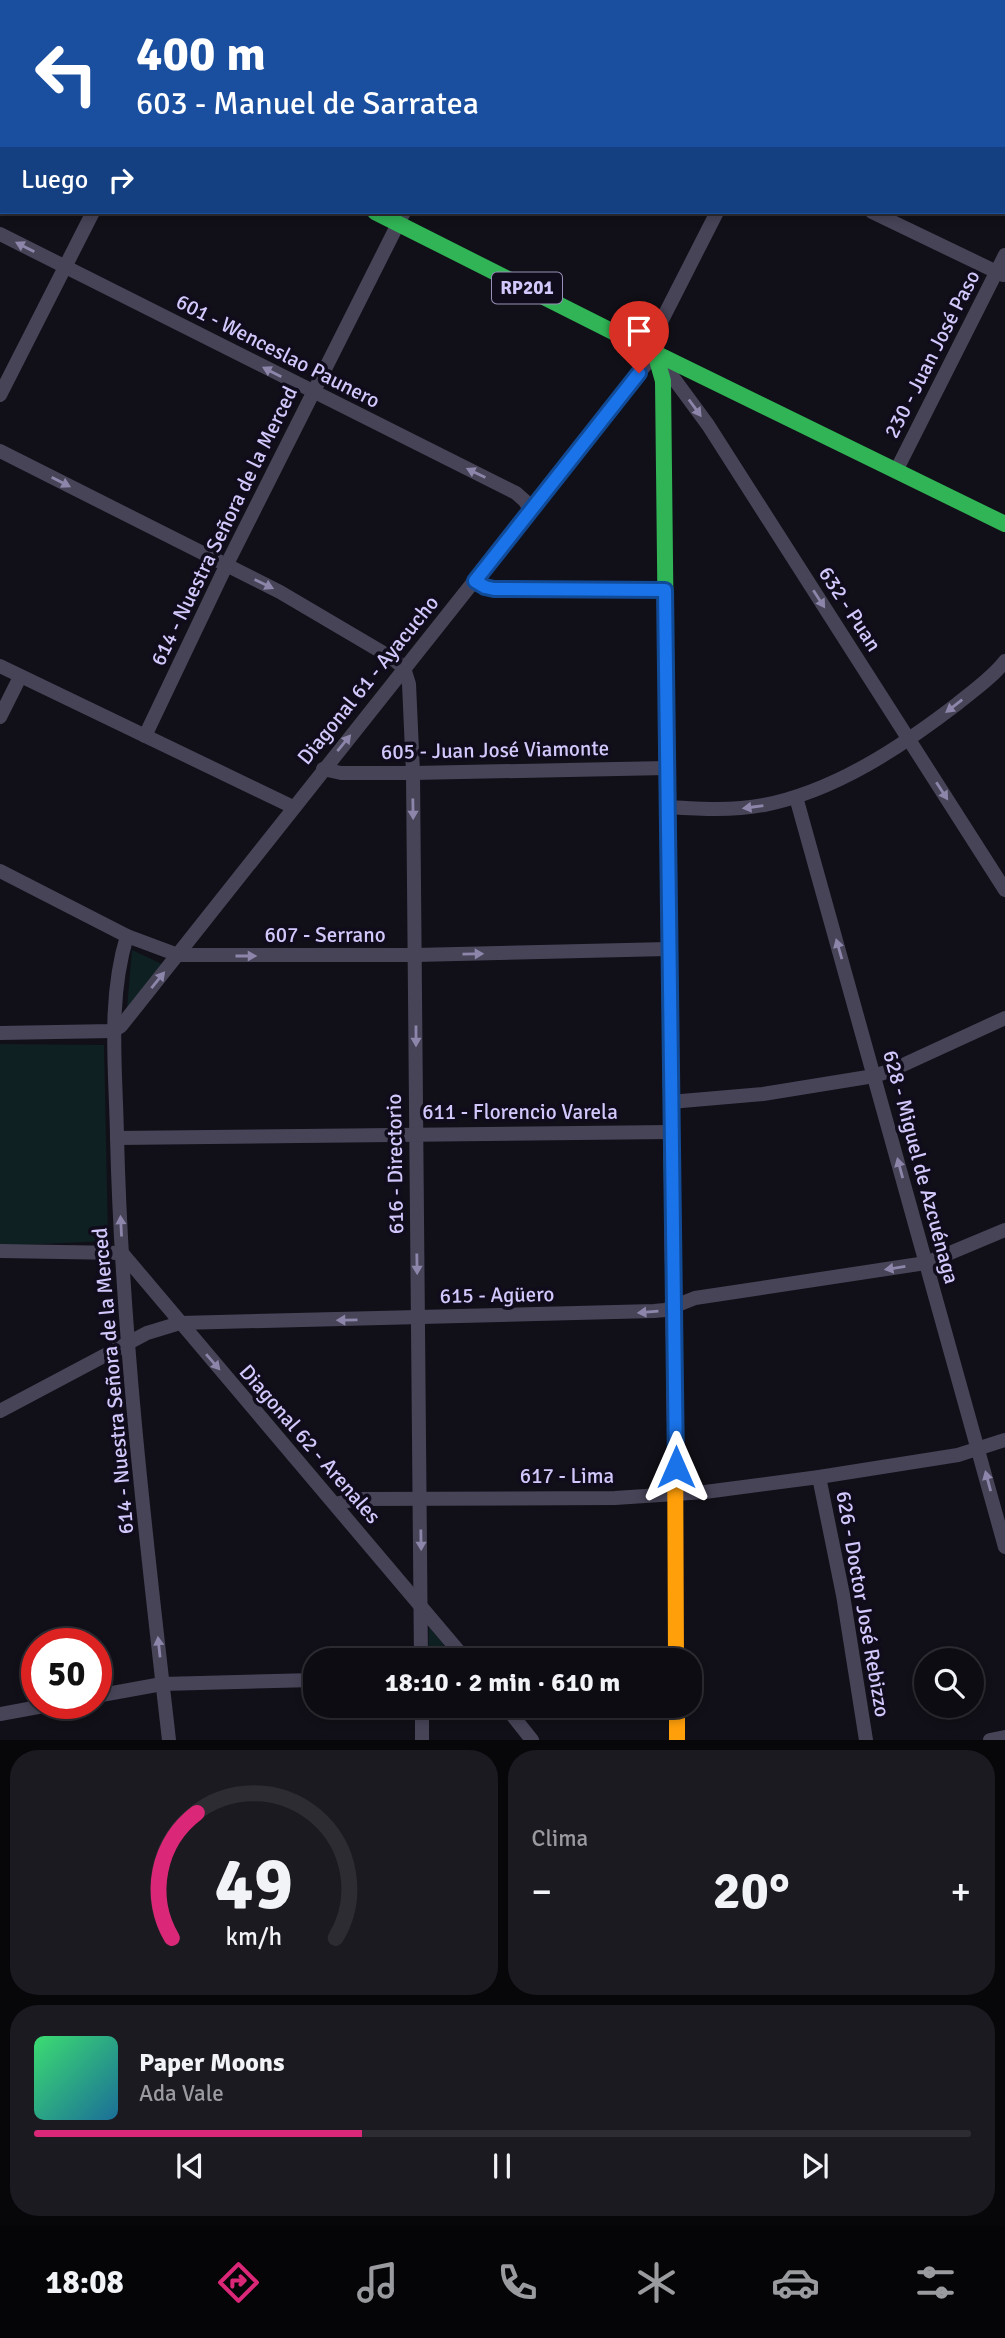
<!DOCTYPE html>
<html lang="es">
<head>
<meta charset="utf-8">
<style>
	:root { --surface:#0d0c12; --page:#1b1a20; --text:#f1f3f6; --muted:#9a9b9f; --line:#2d2c32; --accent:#db2777 }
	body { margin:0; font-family:Signika,sans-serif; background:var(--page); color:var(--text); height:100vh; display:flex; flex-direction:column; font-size:26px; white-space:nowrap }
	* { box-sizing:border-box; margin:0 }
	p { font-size:23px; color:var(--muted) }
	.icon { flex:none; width:38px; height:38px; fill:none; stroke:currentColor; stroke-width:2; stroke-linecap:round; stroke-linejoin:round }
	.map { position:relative; height:1740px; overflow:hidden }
	.details { display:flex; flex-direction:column; gap:10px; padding:10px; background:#07070a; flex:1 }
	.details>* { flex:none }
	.guide { position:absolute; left:0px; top:0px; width:1006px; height:214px; box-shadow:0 4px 10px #0003,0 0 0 2px var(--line); background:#1a4fa0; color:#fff; overflow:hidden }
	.tools { position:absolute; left:914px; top:1648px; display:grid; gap:14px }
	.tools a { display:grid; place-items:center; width:70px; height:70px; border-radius:50%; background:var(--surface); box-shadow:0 4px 10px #0003,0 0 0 2px var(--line); font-size:35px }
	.speed { position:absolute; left:21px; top:1628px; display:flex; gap:14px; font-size:35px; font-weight:700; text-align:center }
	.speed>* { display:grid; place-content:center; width:91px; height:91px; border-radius:50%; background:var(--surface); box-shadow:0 4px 10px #0003,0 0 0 2px var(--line); line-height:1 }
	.speed .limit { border:10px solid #d22; background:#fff; color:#111 }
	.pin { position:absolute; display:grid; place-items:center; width:60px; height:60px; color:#fff; margin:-72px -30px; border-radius:50% 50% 50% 0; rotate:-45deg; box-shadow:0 0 7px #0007 }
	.pin .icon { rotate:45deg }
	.me { position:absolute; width:77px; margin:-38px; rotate:0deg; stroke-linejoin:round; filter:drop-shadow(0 0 5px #0008) }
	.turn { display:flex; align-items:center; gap:24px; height:147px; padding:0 21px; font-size:32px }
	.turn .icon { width:91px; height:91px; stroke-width:2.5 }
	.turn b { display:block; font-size:49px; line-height:60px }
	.then { display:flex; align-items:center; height:66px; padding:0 21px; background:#0003; gap:14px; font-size:26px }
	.big { font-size:52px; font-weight:700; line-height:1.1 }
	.details .tile { flex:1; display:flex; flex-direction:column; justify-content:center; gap:10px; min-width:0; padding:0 24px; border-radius:28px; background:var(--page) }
	.details .dial { align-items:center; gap:0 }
	.dial svg { height:182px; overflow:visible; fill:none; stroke:var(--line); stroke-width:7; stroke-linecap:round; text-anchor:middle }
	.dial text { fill:var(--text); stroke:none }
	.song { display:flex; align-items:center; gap:21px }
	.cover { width:84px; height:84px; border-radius:10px; background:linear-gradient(135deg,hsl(140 70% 55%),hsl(200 70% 35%)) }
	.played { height:7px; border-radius:4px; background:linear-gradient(90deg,var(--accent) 35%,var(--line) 35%) }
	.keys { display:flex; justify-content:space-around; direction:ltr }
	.heat { display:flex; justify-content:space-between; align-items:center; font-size:38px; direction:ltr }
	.details .tiles { flex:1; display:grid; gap:10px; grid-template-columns:1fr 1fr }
	.tile:last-child { grid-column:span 2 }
	.trip { position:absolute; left:303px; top:1648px; width:399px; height:70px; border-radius:28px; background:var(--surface); box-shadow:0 4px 10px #0003,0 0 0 2px var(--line); font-weight:700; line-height:70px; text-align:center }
	.tab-bar { display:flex; height:112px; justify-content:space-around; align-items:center; background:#050507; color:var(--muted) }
	.tab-bar .icon { width:49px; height:49px }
	.tab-bar .current { color:var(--accent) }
	.tab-bar b { font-size:32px; color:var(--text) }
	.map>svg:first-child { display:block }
	.green { fill:#0f2022 }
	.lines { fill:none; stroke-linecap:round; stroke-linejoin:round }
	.street { stroke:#474458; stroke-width:14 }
	.fast { stroke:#30b455; stroke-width:16 }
	.slow { stroke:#ff9f0a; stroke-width:16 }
	.jam { stroke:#e5322d; stroke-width:16 }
	.oneway { fill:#8d86aa }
	.route-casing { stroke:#114b97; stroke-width:18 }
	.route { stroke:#1a73e8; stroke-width:12 }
	.labels { text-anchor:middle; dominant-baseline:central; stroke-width:7; stroke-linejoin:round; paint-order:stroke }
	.shield { fill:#100c1b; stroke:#9890b8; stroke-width:2 }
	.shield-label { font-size:19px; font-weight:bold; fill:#d3c8fc }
	.street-label { font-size:21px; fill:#d3c8fc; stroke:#100c1b }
</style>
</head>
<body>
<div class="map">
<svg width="1005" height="1740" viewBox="0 0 1005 1740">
	<rect width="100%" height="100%" fill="#111018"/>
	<g class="green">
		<path d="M132,950l30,14 -35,45z"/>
		<path d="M0,1044l104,1 4,196 -108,5z"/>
		<path d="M429,1627l28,34h-29z"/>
	</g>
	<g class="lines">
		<g class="street">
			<path d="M451,0l3,2"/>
			<path d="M913,0l3,2"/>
			<path d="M160,2v-2"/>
			<path d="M330,2l1,-2"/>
			<path d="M510,2l1,-2"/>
			<path d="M821,2l1,-2"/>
			<path d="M1004,45l1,1"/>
			<path d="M872,212l131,63"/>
			<path d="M0,234l516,259 9,8 5,9"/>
			<path d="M656,341l6,-21 55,-108"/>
			<path d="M0,395l93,-183"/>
			<path d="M0,451l280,141 112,66 12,10 5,16 4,89 8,888"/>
			<path d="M896,471l109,-216"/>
			<path d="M475,581l10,6 9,1 171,2"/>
			<path d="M0,666l293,141"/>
			<path d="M0,717l20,-40"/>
			<path d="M145,736l81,-170 178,-354"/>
			<path d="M323,769l18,4h72l254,-5"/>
			<path d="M796,797l209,750"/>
			<path d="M668,807c32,2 64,4 96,-2 71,-14 137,-58 193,-101 17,-14 35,-26 48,-43"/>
			<path d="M0,871l127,65 51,19h237l253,-6"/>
			<path d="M127,936c-20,65 -11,134 -10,201 5,201 29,402 52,603"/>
			<path d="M0,1033l113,-2 8,-5 534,-673 53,72 297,465"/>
			<path d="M670,1102l93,-8 111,-18 18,-6 113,-52"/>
			<path d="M117,1138l554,-6"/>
			<path d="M0,1251l122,2 345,408"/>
			<path d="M0,1411l147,-78 33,-10 474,-12 11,-1 30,-12 231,-35 79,-33"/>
			<path d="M819,1477l24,118 23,145"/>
			<path d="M335,1504l22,-5 258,-1 90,-6 114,-15 139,-22 47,-15"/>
			<path d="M96,1696l66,-12 153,-4"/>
			<path d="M422,1706v34"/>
			<path d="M505,1706l27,34"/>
			<path d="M0,1714l60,-11"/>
			<path d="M990,1740l15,-3"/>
		</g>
		<g class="fast">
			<path d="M0,23l2,1"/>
			<path d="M375,212l280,141 350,171"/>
			<path d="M655,353l8,28 9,806"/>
		</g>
		<g class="slow">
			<path d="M675,1424l1,237"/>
			<path d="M677,1706v34"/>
		</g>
		<path class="jam" d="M672,1187l3,237"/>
	</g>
	<defs><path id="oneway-solid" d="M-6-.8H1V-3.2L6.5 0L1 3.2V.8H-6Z" transform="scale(1.75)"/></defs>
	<g class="oneway">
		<use href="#oneway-solid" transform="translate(25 247) rotate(-153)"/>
		<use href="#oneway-solid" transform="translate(272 372) rotate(-153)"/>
		<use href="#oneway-solid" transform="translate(695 408) rotate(54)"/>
		<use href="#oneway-solid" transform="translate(476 473) rotate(-154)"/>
		<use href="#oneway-solid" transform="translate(61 482) rotate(27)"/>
		<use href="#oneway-solid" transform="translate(264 584) rotate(26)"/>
		<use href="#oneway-solid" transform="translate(819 599) rotate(57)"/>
		<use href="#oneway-solid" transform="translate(954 706) rotate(142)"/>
		<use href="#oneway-solid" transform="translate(344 743) rotate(-51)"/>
		<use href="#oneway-solid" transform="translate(942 791) rotate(57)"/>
		<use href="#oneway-solid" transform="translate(753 807) rotate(172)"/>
		<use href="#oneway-solid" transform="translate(413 809) rotate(89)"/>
		<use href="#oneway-solid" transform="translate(839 949) rotate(-106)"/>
		<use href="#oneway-solid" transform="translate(473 954) rotate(-1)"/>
		<use href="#oneway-solid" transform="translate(246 956)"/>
		<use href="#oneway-solid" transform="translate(158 980) rotate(-51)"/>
		<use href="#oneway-solid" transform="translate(416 1036) rotate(90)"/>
		<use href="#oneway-solid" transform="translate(900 1168) rotate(-105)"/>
		<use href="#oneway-solid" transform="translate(121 1226) rotate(-93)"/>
		<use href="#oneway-solid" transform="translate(417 1264) rotate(89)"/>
		<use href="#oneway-solid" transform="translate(895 1268) rotate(171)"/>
		<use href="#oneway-solid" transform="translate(648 1312) rotate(175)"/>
		<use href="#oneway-solid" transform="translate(347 1320) rotate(179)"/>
		<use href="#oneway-solid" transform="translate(213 1362) rotate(49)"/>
		<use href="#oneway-solid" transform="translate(988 1481) rotate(-105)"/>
		<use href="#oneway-solid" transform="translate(421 1540) rotate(89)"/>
		<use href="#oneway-solid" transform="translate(159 1647) rotate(-96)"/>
	</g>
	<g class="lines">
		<g class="route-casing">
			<path id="route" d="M639,373l-164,208 10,6 9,2 171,1 11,877"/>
		</g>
		<use href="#route" class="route"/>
	</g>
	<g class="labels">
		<rect class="shield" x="492" y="272.5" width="70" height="31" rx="5"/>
		<g class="shield-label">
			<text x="527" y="288">RP201</text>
		</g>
		<g class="street-label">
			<text transform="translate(278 351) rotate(27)">601 - Wenceslao Paunero</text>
			<text transform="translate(932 354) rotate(-63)">230 - Juan José Paso</text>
			<text transform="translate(224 526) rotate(-64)">614 - Nuestra Señora de la Merced</text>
			<text transform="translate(850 609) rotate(57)">632 - Puan</text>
			<text transform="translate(368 680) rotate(-51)">Diagonal 61 - Ayacucho</text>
			<text transform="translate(495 750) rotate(-1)">605 - Juan José Viamonte</text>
			<text x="325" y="935">607 - Serrano</text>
			<text x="520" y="1112">611 - Florencio Varela</text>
			<text transform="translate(395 1164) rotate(-91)">616 - Directorio</text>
			<text transform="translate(921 1167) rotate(75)">628 - Miguel de Azcuénaga</text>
			<text transform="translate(497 1295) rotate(-1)">615 - Agüero</text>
			<text transform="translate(113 1381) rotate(-95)">614 - Nuestra Señora de la Merced</text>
			<text transform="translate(310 1444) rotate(49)">Diagonal 62 - Arenales</text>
			<text x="567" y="1476">617 - Lima</text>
			<text transform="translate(863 1604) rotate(80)">626 - Doctor José Rebizzo</text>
		</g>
	</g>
</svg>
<div class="tools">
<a><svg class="icon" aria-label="search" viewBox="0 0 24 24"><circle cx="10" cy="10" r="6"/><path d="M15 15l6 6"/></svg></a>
</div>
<div class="speed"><div class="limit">50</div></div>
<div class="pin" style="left:639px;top:373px;background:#d93025"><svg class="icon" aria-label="arrive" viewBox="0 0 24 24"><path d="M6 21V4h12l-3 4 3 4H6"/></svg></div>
<svg class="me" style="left:676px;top:1467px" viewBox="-20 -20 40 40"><path d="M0-17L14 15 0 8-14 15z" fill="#1a73e8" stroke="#fff" stroke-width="4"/></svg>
<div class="trip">18:10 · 2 min · 610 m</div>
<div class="guide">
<div class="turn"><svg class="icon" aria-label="left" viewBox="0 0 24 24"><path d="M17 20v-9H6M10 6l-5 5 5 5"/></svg><div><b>400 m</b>603 - Manuel de Sarratea</div></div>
<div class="then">Luego<svg class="icon" aria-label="right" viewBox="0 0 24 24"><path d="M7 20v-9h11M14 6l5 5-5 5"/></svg></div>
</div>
</div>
<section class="details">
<div class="tiles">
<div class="tile dial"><svg viewBox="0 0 100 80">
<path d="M14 69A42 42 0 1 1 86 69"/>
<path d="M14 69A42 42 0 0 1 25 14" stroke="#db2777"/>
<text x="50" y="56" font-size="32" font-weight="700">49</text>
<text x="50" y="72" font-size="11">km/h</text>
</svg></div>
<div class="tile"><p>Clima</p>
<div class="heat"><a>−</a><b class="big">20°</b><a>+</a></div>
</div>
<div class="tile">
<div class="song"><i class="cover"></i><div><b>Paper Moons</b><p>Ada Vale</p></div></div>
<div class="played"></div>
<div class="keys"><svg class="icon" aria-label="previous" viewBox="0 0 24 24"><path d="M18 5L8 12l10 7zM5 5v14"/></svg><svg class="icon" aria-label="pause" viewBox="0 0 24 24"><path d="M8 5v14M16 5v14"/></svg><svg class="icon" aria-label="next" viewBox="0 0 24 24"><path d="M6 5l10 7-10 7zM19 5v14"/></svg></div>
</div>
</div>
</section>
<nav class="tab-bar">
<b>18:08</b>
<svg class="icon current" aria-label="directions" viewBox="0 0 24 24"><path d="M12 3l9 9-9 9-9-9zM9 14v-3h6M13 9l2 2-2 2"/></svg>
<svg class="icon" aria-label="music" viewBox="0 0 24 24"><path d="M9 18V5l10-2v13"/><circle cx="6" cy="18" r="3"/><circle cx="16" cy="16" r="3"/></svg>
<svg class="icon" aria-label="phone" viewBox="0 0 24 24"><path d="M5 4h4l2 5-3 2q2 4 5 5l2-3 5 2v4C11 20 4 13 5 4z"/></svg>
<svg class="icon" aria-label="climate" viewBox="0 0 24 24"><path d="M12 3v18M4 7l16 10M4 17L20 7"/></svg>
<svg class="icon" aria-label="car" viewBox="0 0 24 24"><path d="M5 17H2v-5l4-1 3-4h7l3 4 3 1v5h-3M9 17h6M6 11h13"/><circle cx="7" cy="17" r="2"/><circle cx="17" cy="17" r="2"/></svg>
<svg class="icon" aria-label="filters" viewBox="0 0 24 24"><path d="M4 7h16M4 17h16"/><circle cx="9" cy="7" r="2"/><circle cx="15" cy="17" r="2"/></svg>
</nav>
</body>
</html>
